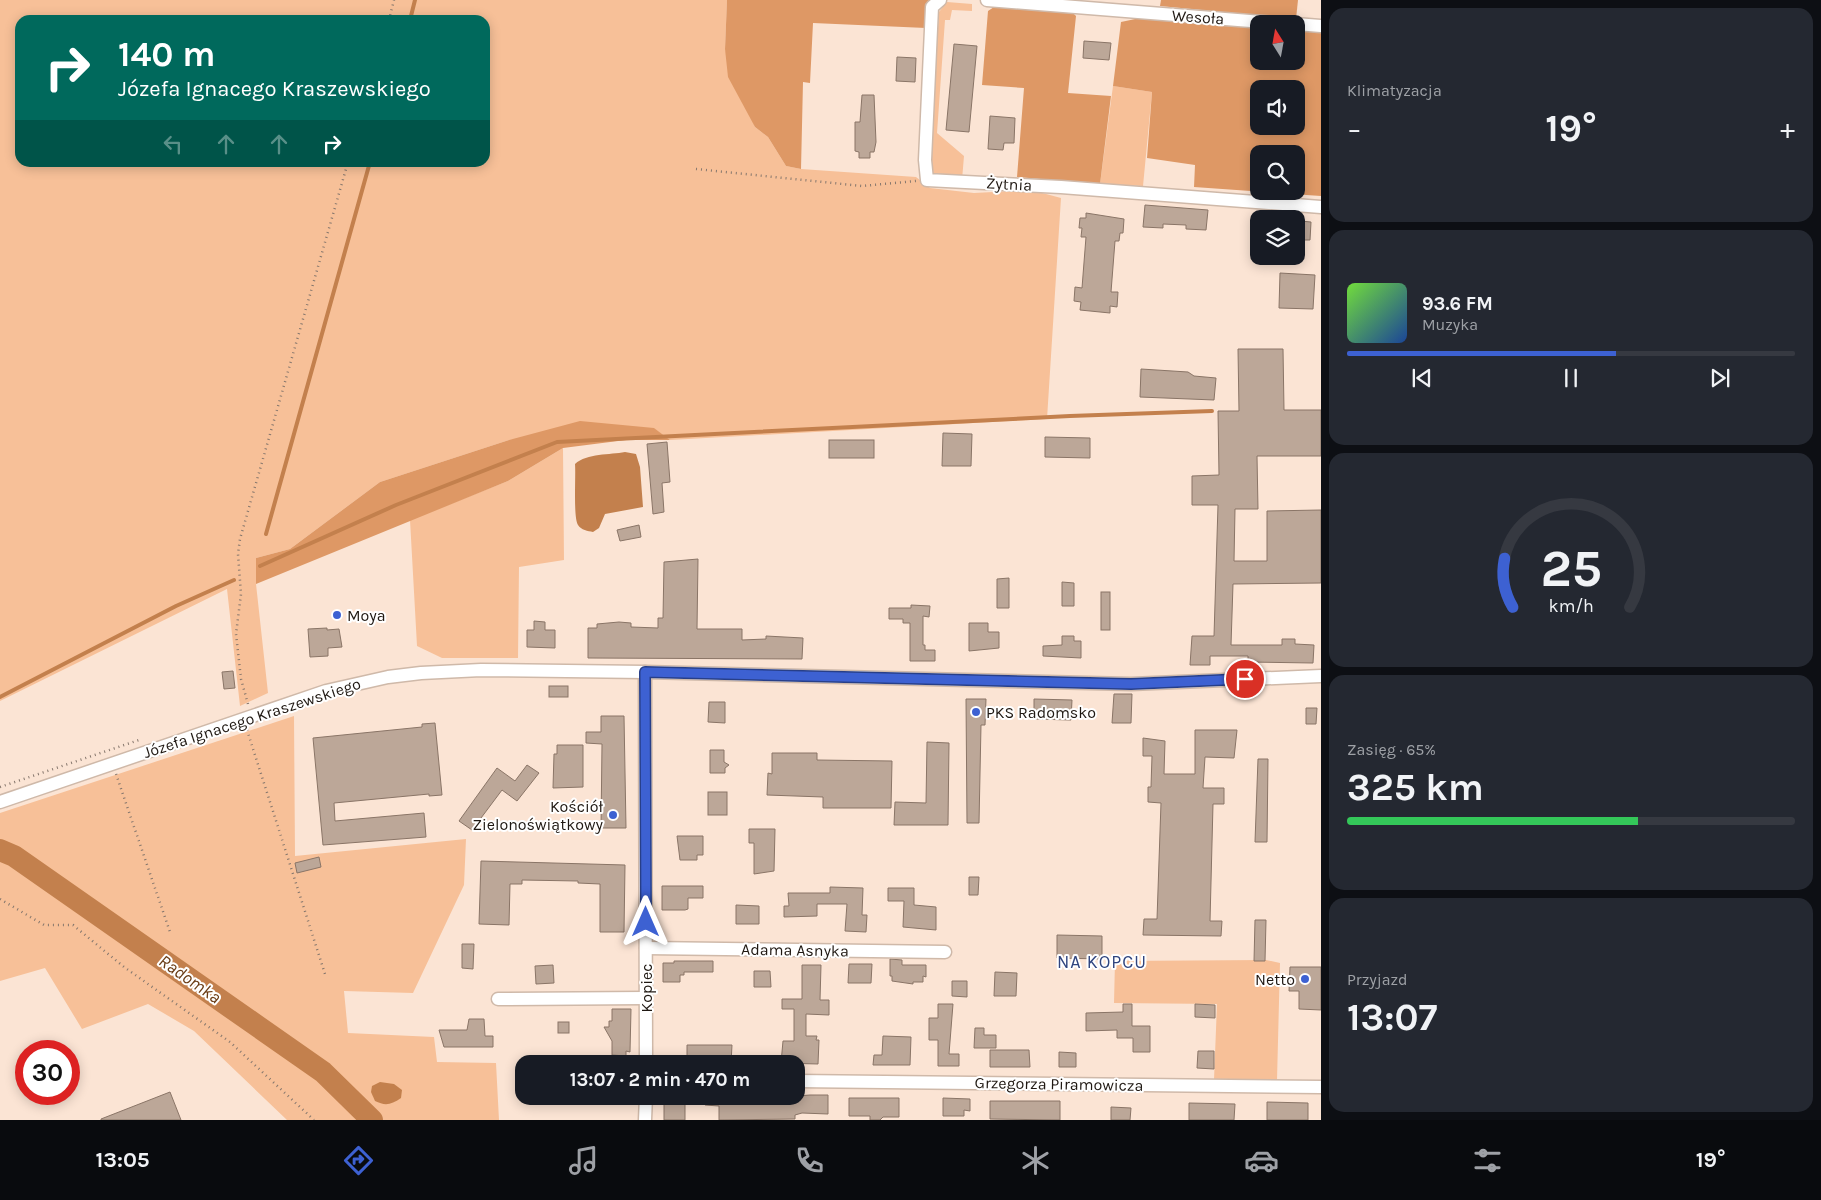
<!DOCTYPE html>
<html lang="pl">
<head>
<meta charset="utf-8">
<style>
	:root { --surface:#171b24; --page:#242831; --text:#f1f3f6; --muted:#9ea1a6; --line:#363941; --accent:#3d61d2 }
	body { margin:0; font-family:Karla,sans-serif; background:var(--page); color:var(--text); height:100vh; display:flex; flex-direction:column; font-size:19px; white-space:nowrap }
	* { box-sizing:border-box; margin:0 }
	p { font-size:16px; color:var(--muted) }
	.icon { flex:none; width:28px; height:28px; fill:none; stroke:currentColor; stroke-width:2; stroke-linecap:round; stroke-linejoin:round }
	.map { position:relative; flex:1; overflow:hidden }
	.details { display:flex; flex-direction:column; gap:8px; padding:8px; background:#0d0f14; width:500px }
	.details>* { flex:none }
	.hud { position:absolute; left:15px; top:15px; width:475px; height:152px; border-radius:15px; box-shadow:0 2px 12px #0003; background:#00695c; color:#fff; overflow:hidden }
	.needle { width:32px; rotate:349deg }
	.tools { position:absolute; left:1250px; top:15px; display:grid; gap:10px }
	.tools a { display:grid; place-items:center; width:55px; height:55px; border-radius:10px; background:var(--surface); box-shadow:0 2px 12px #0003; font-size:25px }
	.speed { position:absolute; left:15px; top:1040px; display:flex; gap:10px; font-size:25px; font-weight:700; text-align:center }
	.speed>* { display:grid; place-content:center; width:65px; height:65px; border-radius:50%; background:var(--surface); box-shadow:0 2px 12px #0003; line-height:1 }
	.speed .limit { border:8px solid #d22; background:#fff; color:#111 }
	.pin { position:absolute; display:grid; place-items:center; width:42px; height:42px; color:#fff; margin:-21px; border:2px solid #fff; border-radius:50%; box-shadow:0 1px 5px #0007 }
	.me { position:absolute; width:55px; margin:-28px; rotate:0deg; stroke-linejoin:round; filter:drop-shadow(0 0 4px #0008) }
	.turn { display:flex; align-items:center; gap:18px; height:105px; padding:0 20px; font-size:22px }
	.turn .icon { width:65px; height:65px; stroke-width:2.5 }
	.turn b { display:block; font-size:35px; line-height:42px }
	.lanes { display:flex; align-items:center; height:48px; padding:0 20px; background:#0003; justify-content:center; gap:25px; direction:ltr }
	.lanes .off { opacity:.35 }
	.big { font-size:38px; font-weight:700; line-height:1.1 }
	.details .tile { flex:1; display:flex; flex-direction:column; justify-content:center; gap:8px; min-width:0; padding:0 18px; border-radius:15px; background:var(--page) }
	.details .dial { align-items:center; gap:0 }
	.dial svg { height:130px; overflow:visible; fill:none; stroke:var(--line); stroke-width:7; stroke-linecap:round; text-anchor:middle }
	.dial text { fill:var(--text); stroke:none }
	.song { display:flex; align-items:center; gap:15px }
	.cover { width:60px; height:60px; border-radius:8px; background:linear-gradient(135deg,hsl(100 70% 55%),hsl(220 70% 35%)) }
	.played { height:5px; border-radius:2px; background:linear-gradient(90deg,var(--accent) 60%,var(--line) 60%) }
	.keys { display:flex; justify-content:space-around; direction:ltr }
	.heat { display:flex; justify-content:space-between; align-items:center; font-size:28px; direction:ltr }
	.charge { height:8px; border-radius:4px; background:linear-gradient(90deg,#34c759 65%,var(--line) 0) }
	.trip { position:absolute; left:515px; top:1055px; width:290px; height:50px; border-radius:15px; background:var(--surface); box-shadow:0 2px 12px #0003; font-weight:700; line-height:50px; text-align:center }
	.tab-bar { display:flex; height:80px; justify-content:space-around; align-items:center; background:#090b0e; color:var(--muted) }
	.tab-bar .icon { width:35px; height:35px }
	.tab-bar .active { color:var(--accent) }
	.tab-bar b { font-size:22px; color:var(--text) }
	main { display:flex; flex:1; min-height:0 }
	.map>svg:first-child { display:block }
	.green { fill:#f7c098; fill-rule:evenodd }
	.forest { fill:#de9865; fill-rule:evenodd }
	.water { fill:#c3804d }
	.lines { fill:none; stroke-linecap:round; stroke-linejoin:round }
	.stream { stroke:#c3804d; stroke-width:4 }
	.river { stroke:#c3804d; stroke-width:22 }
	.building { fill:#bca798; stroke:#8a7567 }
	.minor-casing { stroke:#cfb9a9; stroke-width:15 }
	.path { stroke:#86776d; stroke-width:2.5; stroke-dasharray:1 4; stroke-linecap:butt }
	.minor { stroke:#fff; stroke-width:12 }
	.route-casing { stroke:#283f88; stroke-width:12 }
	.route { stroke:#3d61d2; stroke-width:9 }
	.poi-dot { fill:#3d61d2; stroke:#fff; stroke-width:2 }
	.labels { text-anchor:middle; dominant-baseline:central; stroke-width:4; stroke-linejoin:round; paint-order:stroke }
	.street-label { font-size:16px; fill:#1f1812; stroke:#fff }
	.poi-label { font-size:16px; fill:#1f1812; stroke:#fff; text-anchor:start }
	.neighbourhood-label { font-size:18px; letter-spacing:1px; fill:#30457f; stroke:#fff }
	.water-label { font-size:18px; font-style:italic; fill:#6a3c15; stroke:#fff }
</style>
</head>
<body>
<main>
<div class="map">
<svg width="1321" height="1120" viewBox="0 0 1321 1120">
	<rect width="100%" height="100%" fill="#fbe4d4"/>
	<g class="green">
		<path d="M0,0h727l-2,49 30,78 13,10 18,29 15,3 115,8 14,11 44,5 57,-3 30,8 -14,221 -377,21 -17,-12 -144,12 -129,42 -90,67 -34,9v26l12,109 -28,13 -13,-117 -227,112zM20,20h465v142h-465z"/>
		<path d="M947,2l25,2v7l-20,-1 -2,10h-5l-8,113 27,23 -2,24 -28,-3 -5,-12 10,-153z"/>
		<path d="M1113,86l39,6 -9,94 -43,-2z"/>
		<path d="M563,448l1,112 -45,7 -1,91h-76l-25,-12 -7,-126 98,-39z"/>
		<path d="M294,716l1,140 171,-17 -2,46 -51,108 -69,-2 4,42 86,4 3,25 59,1 3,57h-212l-93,-89 -46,-27 -66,25 -37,-61 -45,13v-168z"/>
		<path d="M1266,960l14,3 -3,117h-63l3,-76 -103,-1 1,-42z"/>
	</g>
	<g class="forest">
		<path d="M727,0h202l-3,28 -113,-5 -3,60 -7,-1 -2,87 -15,-3 -18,-29 -13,-10 -27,-50 -3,-28z"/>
		<path d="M1161,0h137l-2,19 -136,-13z"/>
		<path d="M997,5l74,6 5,5 -8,77 43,3 -11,88 -83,-7 7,-89 -42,-3 6,-74z"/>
		<path d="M1140,18l119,8v35h37v-31l25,3v163l-127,-9 1,-22 -48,-7 5,-66 -39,-6 8,-64zM1259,89h37v37h-37zM1259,154h37v37h-37z"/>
		<path d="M580,421l74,7 16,12h-44l-63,8 -55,33 -252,103v-26l34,-9 90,-67 129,-42z"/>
	</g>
	<g class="water">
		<path d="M625,452l11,2 4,13 3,40 -38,7 -6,14 -6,4c-5,-1 -12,-2 -15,-7 -5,-8 -2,-49 -3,-61 12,-11 35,-9 50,-12z"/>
		<path d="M380,1082l14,2 8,6 -1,8c-10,7 -16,8 -26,3l-4,-9 1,-6z"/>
	</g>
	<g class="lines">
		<g class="stream">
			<path d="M410,20l5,-20"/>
			<path d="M266,534l104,-372"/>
			<path d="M260,566l136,-61 161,-63 513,-26 142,-5"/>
			<path d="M0,697l176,-91 58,-26"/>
		</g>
		<path class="river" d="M0,850l14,6 309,216 49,48"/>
	</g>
	<g class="building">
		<path d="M1084,41l27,2 -2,17 -26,-2z"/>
		<path d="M954,44l23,2 -8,86 -23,-2z"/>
		<path d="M897,57l19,1 -1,24 -19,-1z"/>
		<path d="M862,95h12l2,47 -2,10h-4v6h-11v-6l-4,-1v-29h5z"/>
		<path d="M990,116l25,2 -1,25h-10l-1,7 -15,-1z"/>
		<path d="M1145,205l63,5 -2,20 -20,-1v-4l-23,-1v4l-20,-1z"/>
		<path d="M1086,213l38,6 -1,14h-3l-1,8h-4l-4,51h7l-1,15 -7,-1v7l-30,-3 1,-8 -7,-1 1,-14 7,1 4,-51h-5l1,-9h-3l1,-10h6z"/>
		<path d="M1300,221l11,1 -1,18h-14v-17h4z"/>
		<path d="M1280,273l35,2 -2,34 -34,-1z"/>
		<path d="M1238,349h45l1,61h37v46h-64l1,53h-23l-1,52h33v-50l54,-1v73l-88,1 -2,61h51v-6h13v5l19,1 -1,18 -65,-1v-6h-38v9h-20l2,-29h22l4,-131h-26v-29l27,-1 -1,-64h21z"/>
		<path d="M1141,369l47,3 6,4 22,2 -2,22 -74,-3z"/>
		<path d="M943,433l29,1 -1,32h-29z"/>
		<path d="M1045,437l45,1v20l-45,-1z"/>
		<rect x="829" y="440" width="45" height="18"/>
		<path d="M667,442l3,40 -8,1 2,29 -11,2 -6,-70z"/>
		<path d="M639,525l2,12 -21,4 -3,-11z"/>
		<path d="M698,559l-1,70h45v11l24,-1v-3l37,2 -1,21 -214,-1v-30h9v-4l22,-2 12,1v4l27,1v-10h5l1,-56z"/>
		<path d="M1009,578v30h-12v-29z"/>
		<path d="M1062,582l12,1v23h-12z"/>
		<rect x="1101" y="592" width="9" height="38"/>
		<path d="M911,605l19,1 -1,11 -6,-1v29h2v5h10v11h-25v-38h-7v-4h-14v-11h22z"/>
		<path d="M534,621l11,1v8h10v18l-28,-1v-17h7z"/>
		<path d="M969,623h19v9h11v16l-30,3z"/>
		<path d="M327,628v2l12,-1 3,18 -14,1v8l-18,1 -2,-28z"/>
		<path d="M1062,636h12v5h7v17l-38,-2v-10l19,-1z"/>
		<path d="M233,671l2,17 -11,1 -2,-17z"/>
		<rect x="549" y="686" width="19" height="11"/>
		<path d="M1114,694h18l-1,29h-19z"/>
		<path d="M966,699h20l-1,26h-4l-2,98h-12z"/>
		<path d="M1034,699l38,1 -1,20 -37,-1z"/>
		<path d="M709,702h16v21l-17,-1z"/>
		<path d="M1306,708h11l-1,16h-10z"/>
		<path d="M601,716h23l2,112h-25l1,-84 -16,-1v-11h15z"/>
		<path d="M435,723l7,72 -13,1v-2l-95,9 1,18 89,-8 2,24 -103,8 -10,-107 109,-11v-3z"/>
		<path d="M1195,730h42l-3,28 -29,-1 -2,31h21v16h-11l-3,117h12l-1,15 -78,-1 1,-16h13l4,-116 -13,-1v-15h3l1,-31h-9v-18l22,3 -1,33h31z"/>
		<path d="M927,742l22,1 -1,82h-54l1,-23 31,1z"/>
		<path d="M557,745h26v42l-30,1 1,-34h3z"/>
		<path d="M710,750h14v12l5,3 -4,3v5h-15z"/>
		<path d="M772,753h45v7l75,1 -1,47h-68v-11l-56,-2 1,-22 4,1z"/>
		<path d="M1258,759h10l-1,83h-12z"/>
		<path d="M527,765l12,8 -22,28 -15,-11 -30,40 -13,-9 38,-53 18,13z"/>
		<rect x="708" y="792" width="19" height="23"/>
		<path d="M749,829h26l-1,42 -20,3v-31h-5z"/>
		<path d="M677,836h26v19h-6v5h-17z"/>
		<path d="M319,857l2,10 -24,6 -2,-10z"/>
		<path d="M481,861l144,4 -1,67h-24v-48l-22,-1v-2l-56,-1v4h-12l-1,41 -30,-1z"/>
		<path d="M969,877h10l-1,18h-9z"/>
		<path d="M662,886h41v12h-15v11l-3,1h-23z"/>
		<path d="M830,887l33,1 -1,27h5l-1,17 -21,-1 2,-27h-30v12l-33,1v-11h5l-1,-13h42z"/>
		<path d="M888,888h26v17l22,2v23l-33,-3 1,-26h-16z"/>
		<path d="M736,905l23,1v18h-23z"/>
		<path d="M1255,920h11l-1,41h-11z"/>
		<path d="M1057,935l45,1v23l-45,-1z"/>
		<path d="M462,944h12l-1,25 -11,-1z"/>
		<path d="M890,959l12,1v5h24v12l-3,-1v6h-10v2l-21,-3v-5h-2z"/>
		<path d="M674,961h39v11h-29v3h-4v7h-17v-19h11z"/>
		<path d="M849,964h23l-1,19h-23z"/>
		<path d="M553,965l1,18 -18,1 -1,-18z"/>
		<path d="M802,965h19l-1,35h9v15l-23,-1v22h11l-1,4h3l-1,24 -37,-1 2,-22h11v-32h-12v-10h20z"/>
		<path d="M1290,967h31v43l-22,-1v-18h-10z"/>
		<path d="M754,971h16l1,16h-17z"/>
		<path d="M995,972l22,1 -1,23h-22z"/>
		<path d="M952,981h15v16l-15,-1z"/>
		<path d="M938,1004h15l-4,50h10v12h-21v-26h-9v-22h9z"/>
		<path d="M1123,1004h9v22h18v26h-17v-14h-16v-8l-31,1v-18l37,-1z"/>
		<path d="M1195,1004l20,1v13l-20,-1z"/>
		<path d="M612,1009h19l-1,43 -4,-1v5l-14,-1v-14l-8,-14h5v-6h3z"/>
		<path d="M469,1019h15l1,17h8v11h-49l-5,-17h28z"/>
		<rect x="558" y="1022" width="11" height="11"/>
		<path d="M975,1028h9v7h12v13h-22z"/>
		<path d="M883,1036l28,1 -1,28h-37l1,-10h8z"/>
		<path d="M687,1045h45l-1,18 -44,-1z"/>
		<path d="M990,1050h39l1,17h-40z"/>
		<path d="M1198,1051h16v18l-17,-1z"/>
		<path d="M1059,1052l17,1v14h-17z"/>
		<path d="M170,1092l11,28h-80v-1z"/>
		<path d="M810,1095h18v19l-26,-1 -7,2v4l-76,1v-14l-14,-1v-9l79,4v-3z"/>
		<rect x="664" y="1096" width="21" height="24"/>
		<path d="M849,1098h50v19h-16l-3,3h-10v-4h-21z"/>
		<path d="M943,1098l27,1v12l-6,-1v6h-21z"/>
		<path d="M990,1101h70v19l-70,-1z"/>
		<path d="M1267,1102l41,1v17h-41z"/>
		<path d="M1189,1103l46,1 -1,16h-45z"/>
		<path d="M1111,1107l20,1 -1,12h-19z"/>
	</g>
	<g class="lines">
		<g class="minor-casing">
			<g id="minor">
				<path d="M940,0l-8,7 -7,153 2,20 134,7 260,20"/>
				<path d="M987,0l302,24"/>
				<path d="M1296,24l25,2"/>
				<path d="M645,672l1,392"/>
				<path d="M0,802l326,-111 62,-14 33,-4 60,-3 164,2 486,12 190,-8"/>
				<path d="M646,948l299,4"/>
				<path d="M498,999l147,-1"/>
				<path d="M796,1081l525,6"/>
				<path d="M645,1120l1,-24"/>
			</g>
		</g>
		<g class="path">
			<path d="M389,20l5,-20"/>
			<path d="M696,169l166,17 54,-5"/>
			<path d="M248,704l-7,-25 -5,-45 5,-40 -3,-40 2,-15 108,-377"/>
			<path d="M247,730l78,244"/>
			<path d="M116,774l54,158"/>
			<path d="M0,787l142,-48"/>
			<path d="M0,899l44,26h29l51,42 106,75 84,78"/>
		</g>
		<use href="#minor" class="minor"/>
	</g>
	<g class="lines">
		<g class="route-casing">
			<path id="route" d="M646,922l-1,-250 486,12 114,-5"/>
		</g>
		<use href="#route" class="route"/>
	</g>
	<g class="poi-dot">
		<circle cx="337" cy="615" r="5"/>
		<circle cx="976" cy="712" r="5"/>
		<circle cx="613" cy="815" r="5"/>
		<circle cx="1305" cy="979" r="5"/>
	</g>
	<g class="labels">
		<g class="street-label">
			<text transform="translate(1198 17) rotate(4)">Wesoła</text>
			<text transform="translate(1009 184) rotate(3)">Żytnia</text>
			<text transform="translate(252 718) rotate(-18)">Józefa Ignacego Kraszewskiego</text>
			<text transform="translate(795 950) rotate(1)">Adama Asnyka</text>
			<text transform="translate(646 988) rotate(-90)">Kopiec</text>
			<text transform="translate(1059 1084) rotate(1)">Grzegorza Piramowicza</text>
		</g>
		<g class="poi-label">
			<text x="347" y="615">Moya</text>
			<text x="986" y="712">PKS Radomsko</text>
			<text x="603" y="806" text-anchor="end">Kościół<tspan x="603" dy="18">Zielonoświątkowy</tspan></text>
			<text x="1295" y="979" text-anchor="end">Netto</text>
		</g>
		<g class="neighbourhood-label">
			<text x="1102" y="962">NA KOPCU</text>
		</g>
		<g class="water-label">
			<text transform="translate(190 979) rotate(35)">Radomka</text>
		</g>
	</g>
</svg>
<div class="tools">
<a><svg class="needle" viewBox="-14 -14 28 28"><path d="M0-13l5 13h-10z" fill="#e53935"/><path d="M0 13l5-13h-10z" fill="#9ea1a6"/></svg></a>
<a><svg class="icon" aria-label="sound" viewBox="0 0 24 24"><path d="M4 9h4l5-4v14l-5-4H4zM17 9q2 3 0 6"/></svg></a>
<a><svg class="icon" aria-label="search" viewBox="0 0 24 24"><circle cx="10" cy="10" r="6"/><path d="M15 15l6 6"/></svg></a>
<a><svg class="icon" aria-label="layers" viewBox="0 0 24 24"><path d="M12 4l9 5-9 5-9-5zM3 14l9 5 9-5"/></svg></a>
</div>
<div class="speed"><div class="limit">30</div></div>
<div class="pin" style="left:1245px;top:679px;background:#d93025"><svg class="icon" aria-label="arrive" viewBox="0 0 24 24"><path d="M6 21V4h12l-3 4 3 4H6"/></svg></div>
<svg class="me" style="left:646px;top:922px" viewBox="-20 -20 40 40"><path d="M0-17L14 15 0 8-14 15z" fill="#3d61d2" stroke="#fff" stroke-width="4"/></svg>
<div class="trip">13:07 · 2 min · 470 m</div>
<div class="hud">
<div class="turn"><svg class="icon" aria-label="right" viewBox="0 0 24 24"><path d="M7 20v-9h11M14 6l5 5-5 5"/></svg><div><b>140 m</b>Józefa Ignacego Kraszewskiego</div></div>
<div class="lanes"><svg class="icon off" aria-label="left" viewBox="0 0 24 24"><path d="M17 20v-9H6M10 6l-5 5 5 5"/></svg><svg class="icon off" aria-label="ahead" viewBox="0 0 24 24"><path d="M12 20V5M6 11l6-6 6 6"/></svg><svg class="icon off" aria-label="ahead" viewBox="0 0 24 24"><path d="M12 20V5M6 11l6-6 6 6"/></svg><svg class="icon" aria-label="right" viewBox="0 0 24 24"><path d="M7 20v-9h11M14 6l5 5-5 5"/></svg></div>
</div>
</div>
<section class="details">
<div class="tile"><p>Klimatyzacja</p>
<div class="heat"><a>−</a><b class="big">19°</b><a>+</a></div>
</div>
<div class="tile">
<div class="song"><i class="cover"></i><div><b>93.6 FM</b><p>Muzyka</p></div></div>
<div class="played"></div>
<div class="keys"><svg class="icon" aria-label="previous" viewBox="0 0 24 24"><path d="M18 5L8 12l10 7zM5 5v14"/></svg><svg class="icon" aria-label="pause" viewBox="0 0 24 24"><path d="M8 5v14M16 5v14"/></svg><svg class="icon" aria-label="next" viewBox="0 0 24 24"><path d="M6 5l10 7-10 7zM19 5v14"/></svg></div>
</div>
<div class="tile dial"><svg viewBox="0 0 100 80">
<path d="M14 69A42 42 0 1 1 86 69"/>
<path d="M14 69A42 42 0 0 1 9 39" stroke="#3d61d2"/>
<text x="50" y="56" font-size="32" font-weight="700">25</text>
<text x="50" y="72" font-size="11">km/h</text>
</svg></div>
<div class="tile"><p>Zasięg · 65%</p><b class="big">325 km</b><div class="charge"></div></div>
<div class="tile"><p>Przyjazd</p><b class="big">13:07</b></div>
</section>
</main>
<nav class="tab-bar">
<b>13:05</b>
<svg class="icon active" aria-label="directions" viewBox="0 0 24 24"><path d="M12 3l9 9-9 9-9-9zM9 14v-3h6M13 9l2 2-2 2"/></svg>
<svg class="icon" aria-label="music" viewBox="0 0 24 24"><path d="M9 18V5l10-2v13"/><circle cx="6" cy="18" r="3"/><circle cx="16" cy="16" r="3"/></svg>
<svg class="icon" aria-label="phone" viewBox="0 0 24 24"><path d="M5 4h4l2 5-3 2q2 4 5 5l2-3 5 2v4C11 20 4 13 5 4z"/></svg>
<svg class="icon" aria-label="climate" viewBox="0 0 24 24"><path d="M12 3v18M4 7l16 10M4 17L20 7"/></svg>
<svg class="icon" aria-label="car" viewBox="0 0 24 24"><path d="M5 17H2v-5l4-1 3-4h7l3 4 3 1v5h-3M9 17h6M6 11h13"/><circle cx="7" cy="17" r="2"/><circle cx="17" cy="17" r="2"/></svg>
<svg class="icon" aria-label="filters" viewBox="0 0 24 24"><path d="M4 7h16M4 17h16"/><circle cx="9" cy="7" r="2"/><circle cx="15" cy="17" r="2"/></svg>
<b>19°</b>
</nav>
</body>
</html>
